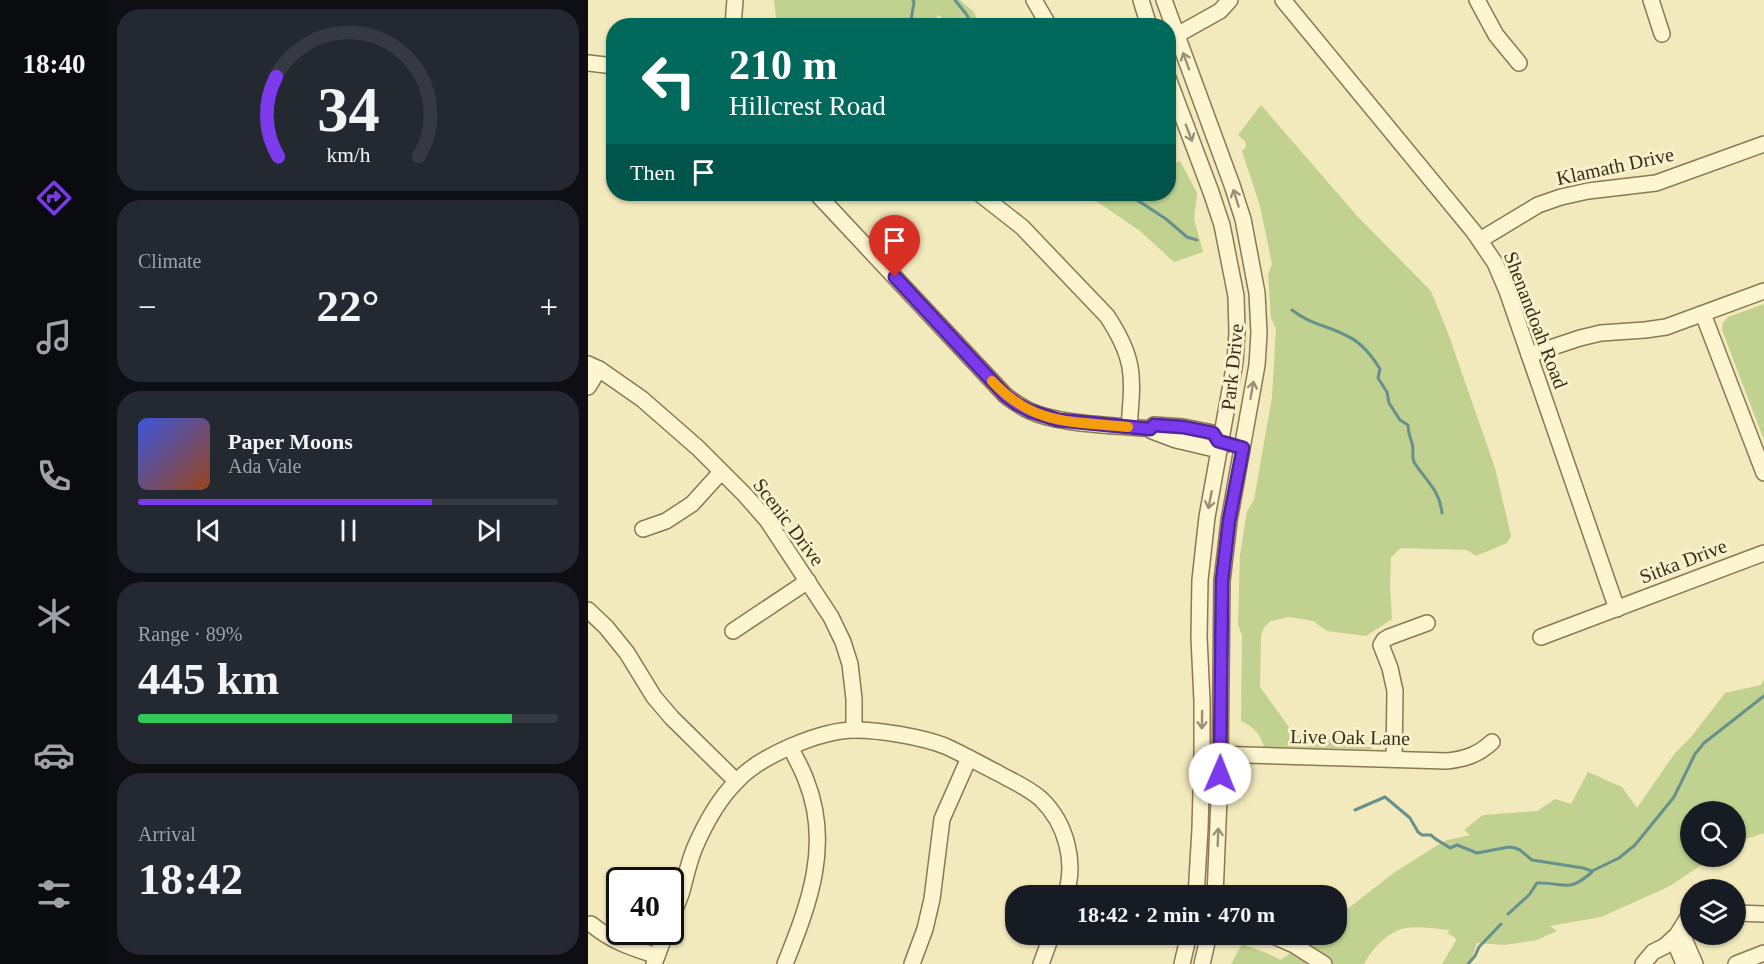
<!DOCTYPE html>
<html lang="en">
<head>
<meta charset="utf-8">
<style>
	:root { --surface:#171b24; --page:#242831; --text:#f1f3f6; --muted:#9ea1a6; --line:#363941; --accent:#7c3aed }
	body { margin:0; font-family:Georgia,serif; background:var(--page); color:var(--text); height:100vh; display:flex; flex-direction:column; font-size:22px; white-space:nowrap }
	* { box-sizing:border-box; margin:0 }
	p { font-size:20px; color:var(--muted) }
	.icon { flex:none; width:33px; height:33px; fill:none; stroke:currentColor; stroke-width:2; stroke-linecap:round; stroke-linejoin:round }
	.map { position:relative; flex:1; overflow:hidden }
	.sheet { display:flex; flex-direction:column; gap:9px; padding:9px; background:#0d0f14; width:480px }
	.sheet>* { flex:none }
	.top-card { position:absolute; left:18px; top:18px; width:570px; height:183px; border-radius:24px; box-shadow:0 2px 4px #0004; background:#00695c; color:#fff; overflow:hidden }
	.buttons { position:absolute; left:1092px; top:801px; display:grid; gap:12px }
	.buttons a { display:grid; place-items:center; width:66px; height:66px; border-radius:50%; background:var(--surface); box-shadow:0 2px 4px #0004; font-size:30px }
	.speed { position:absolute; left:18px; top:867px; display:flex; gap:12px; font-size:30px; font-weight:700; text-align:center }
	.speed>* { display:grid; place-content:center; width:78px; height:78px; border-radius:50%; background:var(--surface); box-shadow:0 2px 4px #0004; line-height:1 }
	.speed .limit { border:3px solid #111; border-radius:9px; background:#fff; color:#111 }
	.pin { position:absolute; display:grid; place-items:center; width:51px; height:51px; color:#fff; margin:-62px -26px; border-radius:50% 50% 50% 0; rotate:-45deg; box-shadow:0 0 6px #0007 }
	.pin .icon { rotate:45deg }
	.me { position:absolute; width:66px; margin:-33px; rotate:1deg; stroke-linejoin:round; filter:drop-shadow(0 0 4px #0008) }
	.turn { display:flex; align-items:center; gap:21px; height:126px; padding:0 24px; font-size:27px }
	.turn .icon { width:78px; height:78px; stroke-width:2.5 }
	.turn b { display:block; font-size:42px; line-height:51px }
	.then { display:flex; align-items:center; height:57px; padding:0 24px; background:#0003; gap:12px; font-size:22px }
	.big { font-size:45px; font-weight:700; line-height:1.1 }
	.sheet .widget { flex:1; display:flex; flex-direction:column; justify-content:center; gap:9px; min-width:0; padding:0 21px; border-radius:24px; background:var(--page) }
	.sheet .dial { align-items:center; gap:0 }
	.dial svg { height:156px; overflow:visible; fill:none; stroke:var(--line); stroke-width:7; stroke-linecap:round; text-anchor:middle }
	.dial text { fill:var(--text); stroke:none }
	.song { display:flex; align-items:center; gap:18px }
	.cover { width:72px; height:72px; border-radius:9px; background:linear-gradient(135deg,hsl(230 70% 55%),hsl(20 70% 35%)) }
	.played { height:6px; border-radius:3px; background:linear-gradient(90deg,var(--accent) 70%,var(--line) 70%) }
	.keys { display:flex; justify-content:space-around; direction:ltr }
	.heat { display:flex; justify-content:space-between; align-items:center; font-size:33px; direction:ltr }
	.charge { height:9px; border-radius:4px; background:linear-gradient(90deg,#34c759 89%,var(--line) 0) }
	.trip { position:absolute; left:417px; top:885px; width:342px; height:60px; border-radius:24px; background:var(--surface); box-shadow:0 2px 4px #0004; font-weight:700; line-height:60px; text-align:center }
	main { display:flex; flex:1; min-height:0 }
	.tabs { display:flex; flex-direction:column; width:108px; justify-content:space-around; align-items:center; background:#090b0e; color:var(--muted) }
	.tabs .icon { width:42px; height:42px }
	.tabs .selected { color:var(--accent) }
	.tabs b { font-size:27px; color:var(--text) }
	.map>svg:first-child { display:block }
	.green { fill:#c1d18f }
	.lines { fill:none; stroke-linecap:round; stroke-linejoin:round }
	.stream { stroke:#67918c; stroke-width:3 }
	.minor-casing { stroke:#8b7854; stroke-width:18 }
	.minor { stroke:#fcf5d0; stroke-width:15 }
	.oneway { stroke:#9a9175 }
	.route-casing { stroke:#51269a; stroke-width:15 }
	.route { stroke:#7c3aed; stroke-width:10 }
	.slow { stroke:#f59e0b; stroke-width:10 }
	.labels { text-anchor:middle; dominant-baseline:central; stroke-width:6; stroke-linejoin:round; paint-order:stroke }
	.street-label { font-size:20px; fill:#392d1a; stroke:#f9f1cc }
</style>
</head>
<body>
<main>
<nav class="tabs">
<b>18:40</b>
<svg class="icon selected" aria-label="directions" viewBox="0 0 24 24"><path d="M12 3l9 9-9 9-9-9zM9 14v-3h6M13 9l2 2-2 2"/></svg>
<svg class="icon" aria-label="music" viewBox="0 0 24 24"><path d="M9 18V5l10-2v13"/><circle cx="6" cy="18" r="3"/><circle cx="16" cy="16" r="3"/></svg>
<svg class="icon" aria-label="phone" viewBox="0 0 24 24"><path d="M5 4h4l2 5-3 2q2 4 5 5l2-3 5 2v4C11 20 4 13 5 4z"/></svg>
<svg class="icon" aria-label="climate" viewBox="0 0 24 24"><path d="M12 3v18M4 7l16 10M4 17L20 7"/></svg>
<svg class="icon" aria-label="car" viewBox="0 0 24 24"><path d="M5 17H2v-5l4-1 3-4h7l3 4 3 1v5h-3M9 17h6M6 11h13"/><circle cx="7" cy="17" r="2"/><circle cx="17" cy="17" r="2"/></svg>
<svg class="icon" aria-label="filters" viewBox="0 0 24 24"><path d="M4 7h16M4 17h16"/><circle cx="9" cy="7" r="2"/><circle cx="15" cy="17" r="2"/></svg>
</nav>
<section class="sheet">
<div class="widget dial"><svg viewBox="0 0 100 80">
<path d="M14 69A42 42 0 1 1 86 69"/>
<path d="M14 69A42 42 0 0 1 13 28" stroke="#7c3aed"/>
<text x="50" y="56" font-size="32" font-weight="700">34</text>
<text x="50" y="72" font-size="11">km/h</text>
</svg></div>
<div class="widget"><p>Climate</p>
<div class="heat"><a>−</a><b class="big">22°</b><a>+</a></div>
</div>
<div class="widget">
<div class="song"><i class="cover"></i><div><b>Paper Moons</b><p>Ada Vale</p></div></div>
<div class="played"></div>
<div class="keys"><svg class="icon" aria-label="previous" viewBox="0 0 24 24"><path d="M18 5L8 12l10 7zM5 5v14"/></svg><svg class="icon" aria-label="pause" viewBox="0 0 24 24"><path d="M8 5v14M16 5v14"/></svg><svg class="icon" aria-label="next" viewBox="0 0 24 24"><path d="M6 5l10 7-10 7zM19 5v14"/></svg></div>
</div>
<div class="widget"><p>Range · 89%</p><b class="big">445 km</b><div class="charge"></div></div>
<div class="widget"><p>Arrival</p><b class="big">18:42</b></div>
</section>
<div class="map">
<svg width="1176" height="964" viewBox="0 0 1176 964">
	<rect width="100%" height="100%" fill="#f2e9bc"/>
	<g class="green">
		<path d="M186,0h186l14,12 5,13h-26l-15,-10 -7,10h-154z"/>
		<path d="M673,105l97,112 73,74 17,42 47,135 16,68 -4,7 -31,13 -9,-6 -66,-2 -10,9 -1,29 2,33 -26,17 -39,-5 -14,-10 -24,-4 -18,4 -6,5 -4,9 -1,52 31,43 6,5 8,3 61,2 4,3 2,6 -108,-2c-4,-14 -10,-20 -23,-26l1,-85 -4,-12 2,-69 7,-44 7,-11 18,-103 4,-68 -5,-11 -3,-43 4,-11 -12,-58 -18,-55 4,-4 -1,-6 -7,-6z"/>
		<path d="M592,161l17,32 -3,26 9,33 -29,10 -34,-31 -54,-37h82l1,-28z"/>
		<path d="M1176,304v136l-42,-110 1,-7 5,-6z"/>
		<path d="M1176,679v154l-28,9v-30h-46v44l23,1 -43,29 -69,31 -51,9 7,5 -20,9 -32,5 -28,-2 -7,21h-28l15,-25 -10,-6 3,-3c-14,-1 -30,-4 -44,-2 -18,3 -34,21 -42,36h-133l11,-20 22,8 17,8 33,-25 22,-1 1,-17 58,-45 49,-31 26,-6 -6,-5 19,-15 54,-4 18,-12 16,5 17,-32 34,15 15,21 38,-55 16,-16 34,-44 36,-8z"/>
	</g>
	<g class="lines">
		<g class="stream">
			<path d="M367,0l12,15 5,11"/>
			<path d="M322,26l4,-24 -1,-2"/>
			<path d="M540,194l38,25 21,18 10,3"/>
			<path d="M704,310c19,15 35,15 55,26 14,6 25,20 33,33l-2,9 9,14 2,11 11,17 8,5c0,11 4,14 5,23 0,5 -1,10 1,14 11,18 26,28 28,51"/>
			<path d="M767,810l30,-13 25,21 8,14 4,3h9c4,5 14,9 19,13l7,-3 20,8 32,-6 6,1 5,2 12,10 51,8 9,3 27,-13 16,-13 39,-48 21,-43 9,-11 60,-47"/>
			<path d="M920,914l21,-19 8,-12c29,-1 30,11 55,-11"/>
			<path d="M880,964l7,-8 4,-9 22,-23"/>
		</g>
		<g class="minor-casing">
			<g id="minor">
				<path d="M446,0l15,26"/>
				<path d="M553,0l8,26"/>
				<path d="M576,0l68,185 11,34 14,74 2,40 -2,32 -28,156 -7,60 -2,193 -5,122"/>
				<path d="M695,0l191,232 21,31 12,28 110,318"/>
				<path d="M889,0l19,35 23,28"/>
				<path d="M1063,0l11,34"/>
				<path d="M145,26l2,-26"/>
				<path d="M580,40l52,-29 10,-11"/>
				<path d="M0,63l26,3"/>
				<path d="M580,78l43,114 11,33 14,71 1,36 -2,30 -28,155 -7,63 -1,57 3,64v53l-2,75 -4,67"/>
				<path d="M229,194l189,202c7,5 15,11 24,15 30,14 86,14 121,18l3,-4 29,2 30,6 5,8 8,3"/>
				<path d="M392,194l42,33 85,89c29,44 26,61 22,111"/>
				<path d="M892,240l58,-35 23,-8 27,-6 68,-8 108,-39"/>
				<path d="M1115,314l61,159"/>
				<path d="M941,355l51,-17 21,-5 44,-3 21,-3 98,-36"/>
				<path d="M0,364l11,5 43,30 56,49 47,47 22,25 64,97 12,25 7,22 4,35v31"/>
				<path d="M0,387l11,-18"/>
				<path d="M564,431l24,9 34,8 8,-7"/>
				<path d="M55,529l23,-8 26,-17 29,-32"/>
				<path d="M0,610l18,17 21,26 27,44 18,21 64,63"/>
				<path d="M145,631l75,-50"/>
				<path d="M953,637l223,-84"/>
				<path d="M624,754l235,7c18,-2 31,-6 45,-19"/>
				<path d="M806,759l1,-68 -5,-23 -9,-23 3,-5 5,-3 38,-14"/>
				<path d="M1148,913l28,1"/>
				<path d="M82,921c4,-10 9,-20 12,-30 4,-15 7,-30 13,-44 10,-23 23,-47 41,-65 23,-26 85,-52 119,-52 25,0 67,7 90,16 18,8 35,18 53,27 14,8 31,15 43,26 25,24 36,64 24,97"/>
				<path d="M3,924c22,18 39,23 66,32"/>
				<path d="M681,934l25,11 30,19"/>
				<path d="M66,964l12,-32"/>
				<path d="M197,964c24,-60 47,-119 21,-184 -4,-11 -10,-22 -16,-33"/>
				<path d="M324,964l13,-35 7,-30 10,-80 27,-61"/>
				<path d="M453,964l11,-30"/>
				<path d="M594,964l7,-30"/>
				<path d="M614,964l7,-30"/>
				<path d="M1055,964l10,-12 12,-6 12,-11 13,-21"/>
				<path d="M1096,964l-8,-19 1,-10 8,6 10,23"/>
				<path d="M1148,964l28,-11"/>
			</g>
		</g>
		<use href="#minor" class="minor"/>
	</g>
	<defs><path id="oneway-shaft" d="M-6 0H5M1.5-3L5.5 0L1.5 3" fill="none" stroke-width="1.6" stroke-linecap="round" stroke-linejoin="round" transform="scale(1.5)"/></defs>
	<g class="oneway">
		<use href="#oneway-shaft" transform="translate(598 61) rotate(-110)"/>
		<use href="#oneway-shaft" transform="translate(601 133) rotate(69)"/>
		<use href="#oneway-shaft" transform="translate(648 198) rotate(-107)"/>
		<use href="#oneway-shaft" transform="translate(664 390) rotate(-80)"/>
		<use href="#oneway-shaft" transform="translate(622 500) rotate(101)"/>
		<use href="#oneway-shaft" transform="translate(614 720) rotate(91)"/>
		<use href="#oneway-shaft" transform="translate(630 837) rotate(-88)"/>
	</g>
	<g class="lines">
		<g class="route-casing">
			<path id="route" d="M307,277l111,119 11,8 13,7 28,9 92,9 4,-4 29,2 30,6 5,8 25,7 -14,73 -7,60 -2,193"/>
		</g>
		<use href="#route" class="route"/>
		<path class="slow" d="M404,381c42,45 79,40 136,46"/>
	</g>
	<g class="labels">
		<g class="street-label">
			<text transform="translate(1027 166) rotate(-12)">Klamath Drive</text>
			<text transform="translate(948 320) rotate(69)">Shenandoah Road</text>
			<text transform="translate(644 367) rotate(-84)">Park Drive</text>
			<text transform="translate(201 522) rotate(53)">Scenic Drive</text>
			<text transform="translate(1095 561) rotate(-21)">Sitka Drive</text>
			<text transform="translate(762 737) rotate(1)">Live Oak Lane</text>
		</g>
	</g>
</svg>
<div class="buttons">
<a><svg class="icon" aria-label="search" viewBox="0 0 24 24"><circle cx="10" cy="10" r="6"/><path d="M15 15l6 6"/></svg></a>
<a><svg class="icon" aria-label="layers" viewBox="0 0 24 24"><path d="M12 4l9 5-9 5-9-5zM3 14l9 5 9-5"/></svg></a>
</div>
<div class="speed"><div class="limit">40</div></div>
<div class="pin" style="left:307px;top:277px;background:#d93025"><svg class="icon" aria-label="arrive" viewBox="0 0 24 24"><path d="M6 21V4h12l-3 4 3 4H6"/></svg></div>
<svg class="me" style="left:632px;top:774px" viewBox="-20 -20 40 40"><circle r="19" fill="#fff"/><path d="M0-13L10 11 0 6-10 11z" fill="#7c3aed"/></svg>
<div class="trip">18:42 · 2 min · 470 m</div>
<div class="top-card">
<div class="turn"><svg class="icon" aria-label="left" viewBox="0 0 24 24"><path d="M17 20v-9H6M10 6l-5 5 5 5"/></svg><div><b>210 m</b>Hillcrest Road</div></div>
<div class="then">Then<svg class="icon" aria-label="arrive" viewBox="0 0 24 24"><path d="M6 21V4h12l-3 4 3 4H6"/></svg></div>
</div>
</div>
</main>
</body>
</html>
